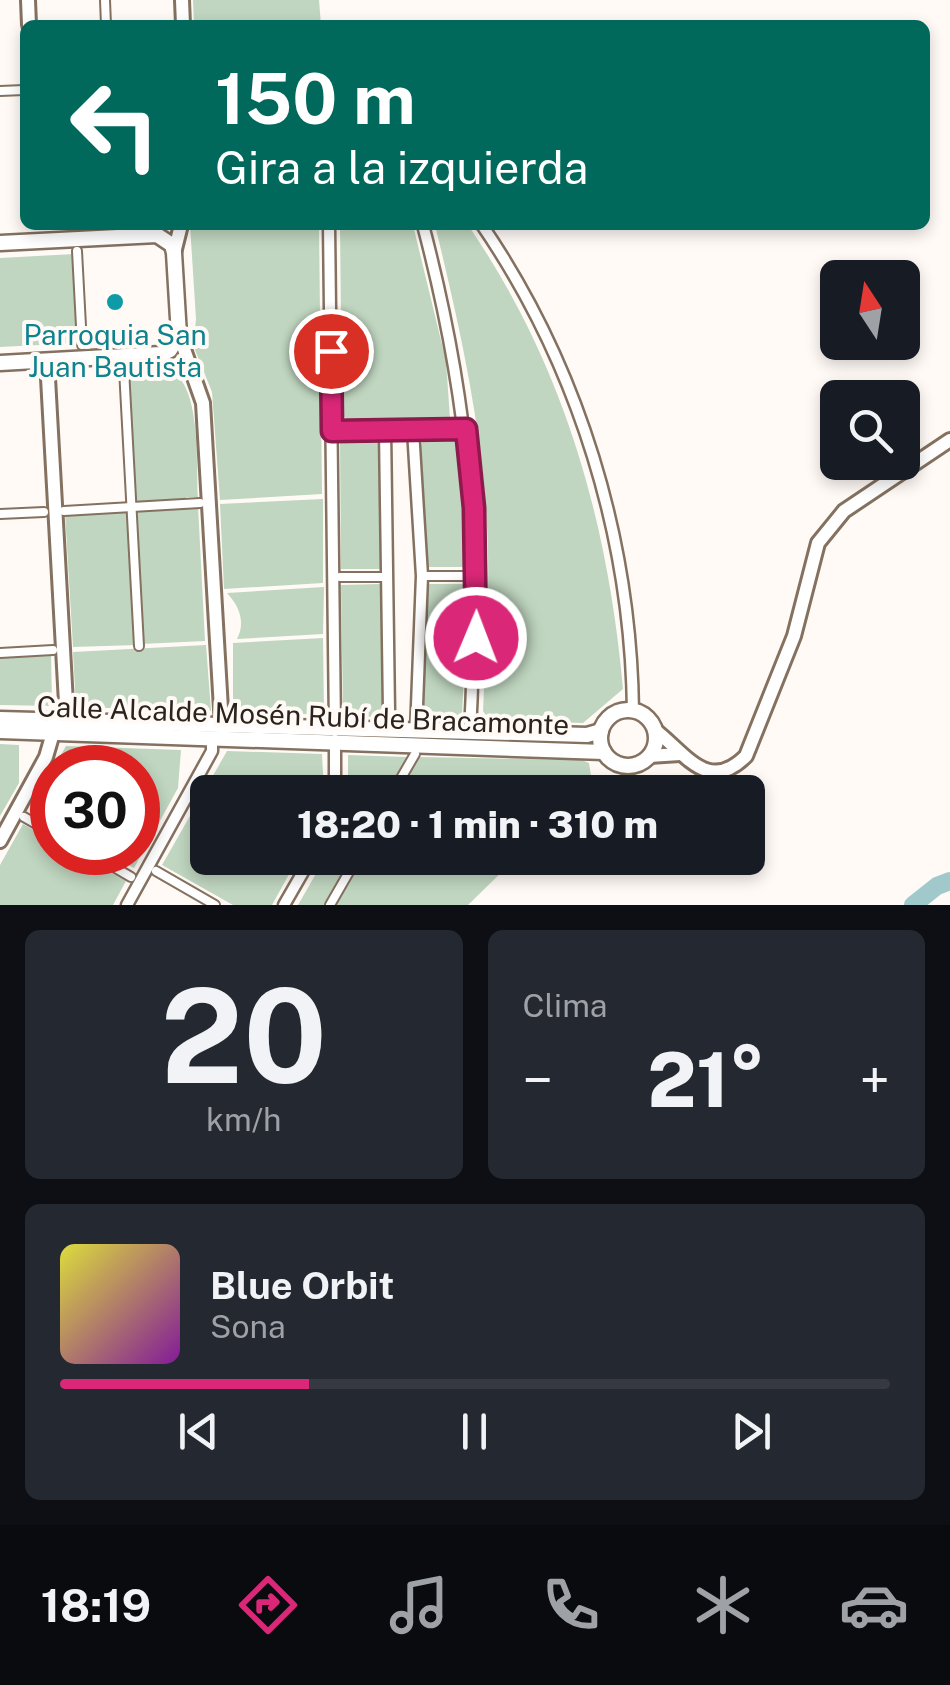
<!DOCTYPE html>
<html lang="es">
<head>
<meta charset="utf-8">
<style>
	:root { --surface:#171b24; --page:#242831; --text:#f1f3f6; --muted:#9ea1a6; --line:#363941; --accent:#db2777 }
	body { margin:0; font-family:"Public Sans",sans-serif; background:var(--page); color:var(--text); height:100vh; display:flex; flex-direction:column; font-size:38px; white-space:nowrap }
	* { box-sizing:border-box; margin:0 }
	p { font-size:32px; color:var(--muted) }
	.icon { flex:none; width:55px; height:55px; fill:none; stroke:currentColor; stroke-width:2; stroke-linecap:round; stroke-linejoin:round }
	.map { position:relative; height:905px; overflow:hidden }
	.details { display:flex; flex-direction:column; gap:25px; padding:25px; background:#0d0f14; flex:1 }
	.details>* { flex:none }
	.banner { position:absolute; left:20px; top:20px; width:910px; height:210px; border-radius:15px; box-shadow:0 5px 15px #0003; background:#00695c; color:#fff; overflow:hidden }
	.needle { width:65px; rotate:348deg }
	.tools { position:absolute; left:820px; top:260px; display:grid; gap:20px }
	.tools a { display:grid; place-items:center; width:100px; height:100px; border-radius:15px; background:var(--surface); box-shadow:0 5px 15px #0003; font-size:50px }
	.speed { position:absolute; left:30px; top:745px; display:flex; gap:20px; font-size:50px; font-weight:700; text-align:center }
	.speed>* { display:grid; place-content:center; width:130px; height:130px; border-radius:50%; background:var(--surface); box-shadow:0 5px 15px #0003; line-height:1 }
	.speed .limit { border:15px solid #d22; background:#fff; color:#111 }
	.pin { position:absolute; display:grid; place-items:center; width:85px; height:85px; color:#fff; margin:-42px; border:5px solid #fff; border-radius:50%; box-shadow:0 2px 10px #0007 }
	.me { position:absolute; width:110px; margin:-55px; rotate:1deg; stroke-linejoin:round; filter:drop-shadow(0 0 8px #0008) }
	.turn { display:flex; align-items:center; gap:35px; height:210px; padding:0 30px; font-size:45px }
	.turn .icon { width:130px; height:130px; stroke-width:2.5 }
	.turn b { display:block; font-size:70px; line-height:85px }
	.big { font-size:75px; font-weight:800; line-height:1.1 }
	.details .tile { flex:1; display:flex; flex-direction:column; justify-content:center; gap:15px; min-width:0; padding:0 35px; border-radius:15px; background:var(--page) }
	.details .dial { align-items:center; gap:0 }
	.dial b { font-size:130px; line-height:1 }
	.song { display:flex; align-items:center; gap:30px }
	.cover { width:120px; height:120px; border-radius:15px; background:linear-gradient(135deg,hsl(60 70% 55%),hsl(290 70% 35%)) }
	.played { height:10px; border-radius:5px; background:linear-gradient(90deg,var(--accent) 30%,var(--line) 30%) }
	.keys { display:flex; justify-content:space-around; direction:ltr }
	.heat { display:flex; justify-content:space-between; align-items:center; font-size:55px; direction:ltr }
	.details .tiles { flex:1; display:grid; gap:25px; grid-template-columns:1fr 1fr }
	.tile:last-child { grid-column:span 2 }
	.trip { position:absolute; left:190px; top:775px; width:575px; height:100px; border-radius:15px; background:var(--surface); box-shadow:0 5px 15px #0003; font-weight:800; line-height:100px; text-align:center }
	.dock { display:flex; height:160px; justify-content:space-around; align-items:center; background:#090b0e; color:var(--muted) }
	.dock .icon { width:70px; height:70px }
	.dock .on { color:var(--accent) }
	.dock b { font-size:45px; color:var(--text) }
	.map>svg:first-child { display:block }
	.green { fill:#c0d6c0 }
	.lines { fill:none; stroke-linecap:round; stroke-linejoin:round }
	.river { stroke:#a1c9cc; stroke-width:18 }
	.pedestrian-casing { stroke:#847160; stroke-width:12 }
	.minor-casing { stroke:#847160; stroke-width:15 }
	.tertiary-casing { stroke:#847160; stroke-width:18 }
	.secondary-casing { stroke:#847160; stroke-width:19 }
	.pedestrian { stroke:#fff; stroke-width:8 }
	.minor { stroke:#fff; stroke-width:10 }
	.tertiary { stroke:#fff; stroke-width:12 }
	.secondary { stroke:#fff; stroke-width:14 }
	.route-casing { stroke:#8e194d; stroke-width:25 }
	.route { stroke:#db2777; stroke-width:18 }
	.culture-dot { fill:#0f9aa8; stroke:#fffaf6; stroke-width:4 }
	.labels { text-anchor:middle; dominant-baseline:central; stroke-width:8; stroke-linejoin:round; paint-order:stroke }
	.culture-label { font-size:28px; fill:#0d838f; stroke:#fffaf6 }
	.street-label { font-size:28px; fill:#2b231c; stroke:#fffaf6 }
</style>
</head>
<body>
<div class="map">
<svg width="950" height="905" viewBox="0 0 950 905">
	<rect width="100%" height="100%" fill="#fffaf6"/>
	<g class="green">
		<path d="M193,0h126l2,25h-127z"/>
		<path d="M190,225h129l3,269 -102,6 -8,-108 -19,-47 3,-26z"/>
		<path d="M340,225h73l33,136 4,58 -102,1 -6,-5z"/>
		<path d="M435,225h33c96,140 140,296 155,464l-40,34 -94,-3 -6,-9 5,-108h7v-13h-7c3,-124 -24,-246 -53,-365z"/>
		<path d="M74,254l5,89 -79,4v-89z"/>
		<path d="M168,370c34,11 28,96 30,127h-12v6l-52,2 -7,-133z"/>
		<path d="M372,437l8,6 1,126h-40l-1,-126z"/>
		<path d="M424,438l36,3 8,126h-40l-9,-118z"/>
		<path d="M323,499v84l-99,6 -4,-85z"/>
		<path d="M198,506l7,135 -64,3 -6,-135z"/>
		<path d="M130,510l7,135 -64,2 -8,-134z"/>
		<path d="M381,584l3,126 -6,7 -31,-1 -4,-6 -2,-125z"/>
		<path d="M428,584h40l-6,131 -4,3 -33,-1 -3,-6z"/>
		<path d="M324,587l-1,47 -86,5c9,-17 2,-33 -10,-46z"/>
		<path d="M323,638l1,77 -91,-4v-68z"/>
		<path d="M206,645l5,66 -135,-4 -3,-55z"/>
		<path d="M51,653l1,53 -52,-1v-50z"/>
		<path d="M0,744l19,1v38l-19,33z"/>
		<path d="M66,746l115,4 -3,38 -44,80 -28,-15 32,-1v-84l-84,-1z"/>
		<path d="M227,751l95,3 2,38h-116v66h90l-26,47h-39l-71,-40z"/>
		<path d="M348,755l59,2 -20,35h-39z"/>
		<path d="M418,757l164,3 7,3 2,13 -15,16h-178z"/>
		<path d="M23,824l29,17v11l22,1 52,28 -13,24h-113v-40z"/>
		<path d="M325,858h26l-27,47h-26z"/>
		<path d="M362,858h154l-48,47h-132z"/>
	</g>
	<g class="lines">
		<path class="river" d="M913,905l24,-19 13,-5"/>
		<g class="pedestrian-casing">
			<g id="pedestrian">
				<path d="M105,0l1,25"/>
				<path d="M0,91l24,-1"/>
				<path d="M77,251l5,94"/>
				<path d="M124,369l15,277"/>
				<path d="M64,511l136,-8"/>
				<path d="M0,514l44,-2"/>
				<path d="M426,576h44"/>
				<path d="M340,577h42"/>
				<path d="M0,653l53,-3"/>
				<path d="M393,792l22,-38"/>
				<path d="M24,817l28,16"/>
				<path d="M88,852l43,25"/>
				<path d="M156,871l59,34"/>
				<path d="M330,905l27,-47"/>
			</g>
		</g>
		<g class="minor-casing">
			<g id="minor">
				<path d="M329,225l6,503"/>
				<path d="M423,225c48,182 57,320 47,507"/>
				<path d="M482,225c97,142 149,314 151,486"/>
				<path d="M413,430l9,146 -6,155"/>
				<path d="M332,431l134,-2"/>
				<path d="M384,730l5,-19 -4,-281"/>
				<path d="M335,740v52"/>
				<path d="M127,905l85,-154v-14"/>
				<path d="M284,905l27,-47"/>
			</g>
		</g>
		<g class="tertiary-casing">
			<g id="tertiary">
				<path d="M28,0l1,25"/>
				<path d="M182,0l1,25"/>
				<path d="M174,253l7,-28"/>
				<path d="M179,335l24,68 19,323"/>
				<path d="M47,360l20,361"/>
				<path d="M655,730c31,24 53,64 91,26l48,-120 24,-93 26,-32 106,-71"/>
				<path d="M649,756l31,-2"/>
				<path d="M0,841l46,-84 7,-24"/>
			</g>
		</g>
		<g class="secondary-casing">
			<g id="secondary">
				<path d="M0,243l157,-8 15,10 2,8 5,82 -9,15 -9,4 -161,9"/>
				<circle cx="628" cy="738" r="28"/>
				<path d="M0,719l587,16 14,-4"/>
				<path d="M0,731l604,21"/>
			</g>
		</g>
		<use href="#pedestrian" class="pedestrian"/>
		<use href="#minor" class="minor"/>
		<use href="#tertiary" class="tertiary"/>
		<use href="#secondary" class="secondary"/>
	</g>
	<g class="lines">
		<g class="route-casing">
			<path id="route" d="M331,351l1,80 134,-2 8,79 2,130"/>
		</g>
		<use href="#route" class="route"/>
	</g>
	<circle class="culture-dot" cx="115" cy="302" r="10"/>
	<g class="labels">
		<g class="culture-label">
			<text x="115" y="334">Parroquia San<tspan x="115" dy="32">Juan Bautista</tspan></text>
		</g>
		<g class="street-label">
			<text transform="translate(303 715) rotate(2)">Calle Alcalde Mosén Rubí de Bracamonte</text>
		</g>
	</g>
</svg>
<div class="tools">
<a><svg class="needle" viewBox="-14 -14 28 28"><path d="M0-13l5 13h-10z" fill="#e53935"/><path d="M0 13l5-13h-10z" fill="#9ea1a6"/></svg></a>
<a><svg class="icon" aria-label="search" viewBox="0 0 24 24"><circle cx="10" cy="10" r="6"/><path d="M15 15l6 6"/></svg></a>
</div>
<div class="speed"><div class="limit">30</div></div>
<div class="pin" style="left:331px;top:351px;background:#d93025"><svg class="icon" aria-label="arrive" viewBox="0 0 24 24"><path d="M6 21V4h12l-3 4 3 4H6"/></svg></div>
<svg class="me" style="left:476px;top:638px" viewBox="-20 -20 40 40"><circle r="17" fill="#db2777" stroke="#fff" stroke-width="3"/><path d="M0-11L8 9 0 5-8 9z" fill="#fff"/></svg>
<div class="trip">18:20 · 1 min · 310 m</div>
<div class="banner">
<div class="turn"><svg class="icon" aria-label="left" viewBox="0 0 24 24"><path d="M17 20v-9H6M10 6l-5 5 5 5"/></svg><div><b>150 m</b>Gira a la izquierda</div></div>
</div>
</div>
<section class="details">
<div class="tiles">
<div class="tile dial"><b>20</b><p>km/h</p></div>
<div class="tile"><p>Clima</p>
<div class="heat"><a>−</a><b class="big">21°</b><a>+</a></div>
</div>
<div class="tile">
<div class="song"><i class="cover"></i><div><b>Blue Orbit</b><p>Sona</p></div></div>
<div class="played"></div>
<div class="keys"><svg class="icon" aria-label="previous" viewBox="0 0 24 24"><path d="M18 5L8 12l10 7zM5 5v14"/></svg><svg class="icon" aria-label="pause" viewBox="0 0 24 24"><path d="M8 5v14M16 5v14"/></svg><svg class="icon" aria-label="next" viewBox="0 0 24 24"><path d="M6 5l10 7-10 7zM19 5v14"/></svg></div>
</div>
</div>
</section>
<nav class="dock">
<b>18:19</b>
<svg class="icon on" aria-label="directions" viewBox="0 0 24 24"><path d="M12 3l9 9-9 9-9-9zM9 14v-3h6M13 9l2 2-2 2"/></svg>
<svg class="icon" aria-label="music" viewBox="0 0 24 24"><path d="M9 18V5l10-2v13"/><circle cx="6" cy="18" r="3"/><circle cx="16" cy="16" r="3"/></svg>
<svg class="icon" aria-label="phone" viewBox="0 0 24 24"><path d="M5 4h4l2 5-3 2q2 4 5 5l2-3 5 2v4C11 20 4 13 5 4z"/></svg>
<svg class="icon" aria-label="climate" viewBox="0 0 24 24"><path d="M12 3v18M4 7l16 10M4 17L20 7"/></svg>
<svg class="icon" aria-label="car" viewBox="0 0 24 24"><path d="M5 17H2v-5l4-1 3-4h7l3 4 3 1v5h-3M9 17h6M6 11h13"/><circle cx="7" cy="17" r="2"/><circle cx="17" cy="17" r="2"/></svg>
</nav>
</body>
</html>
